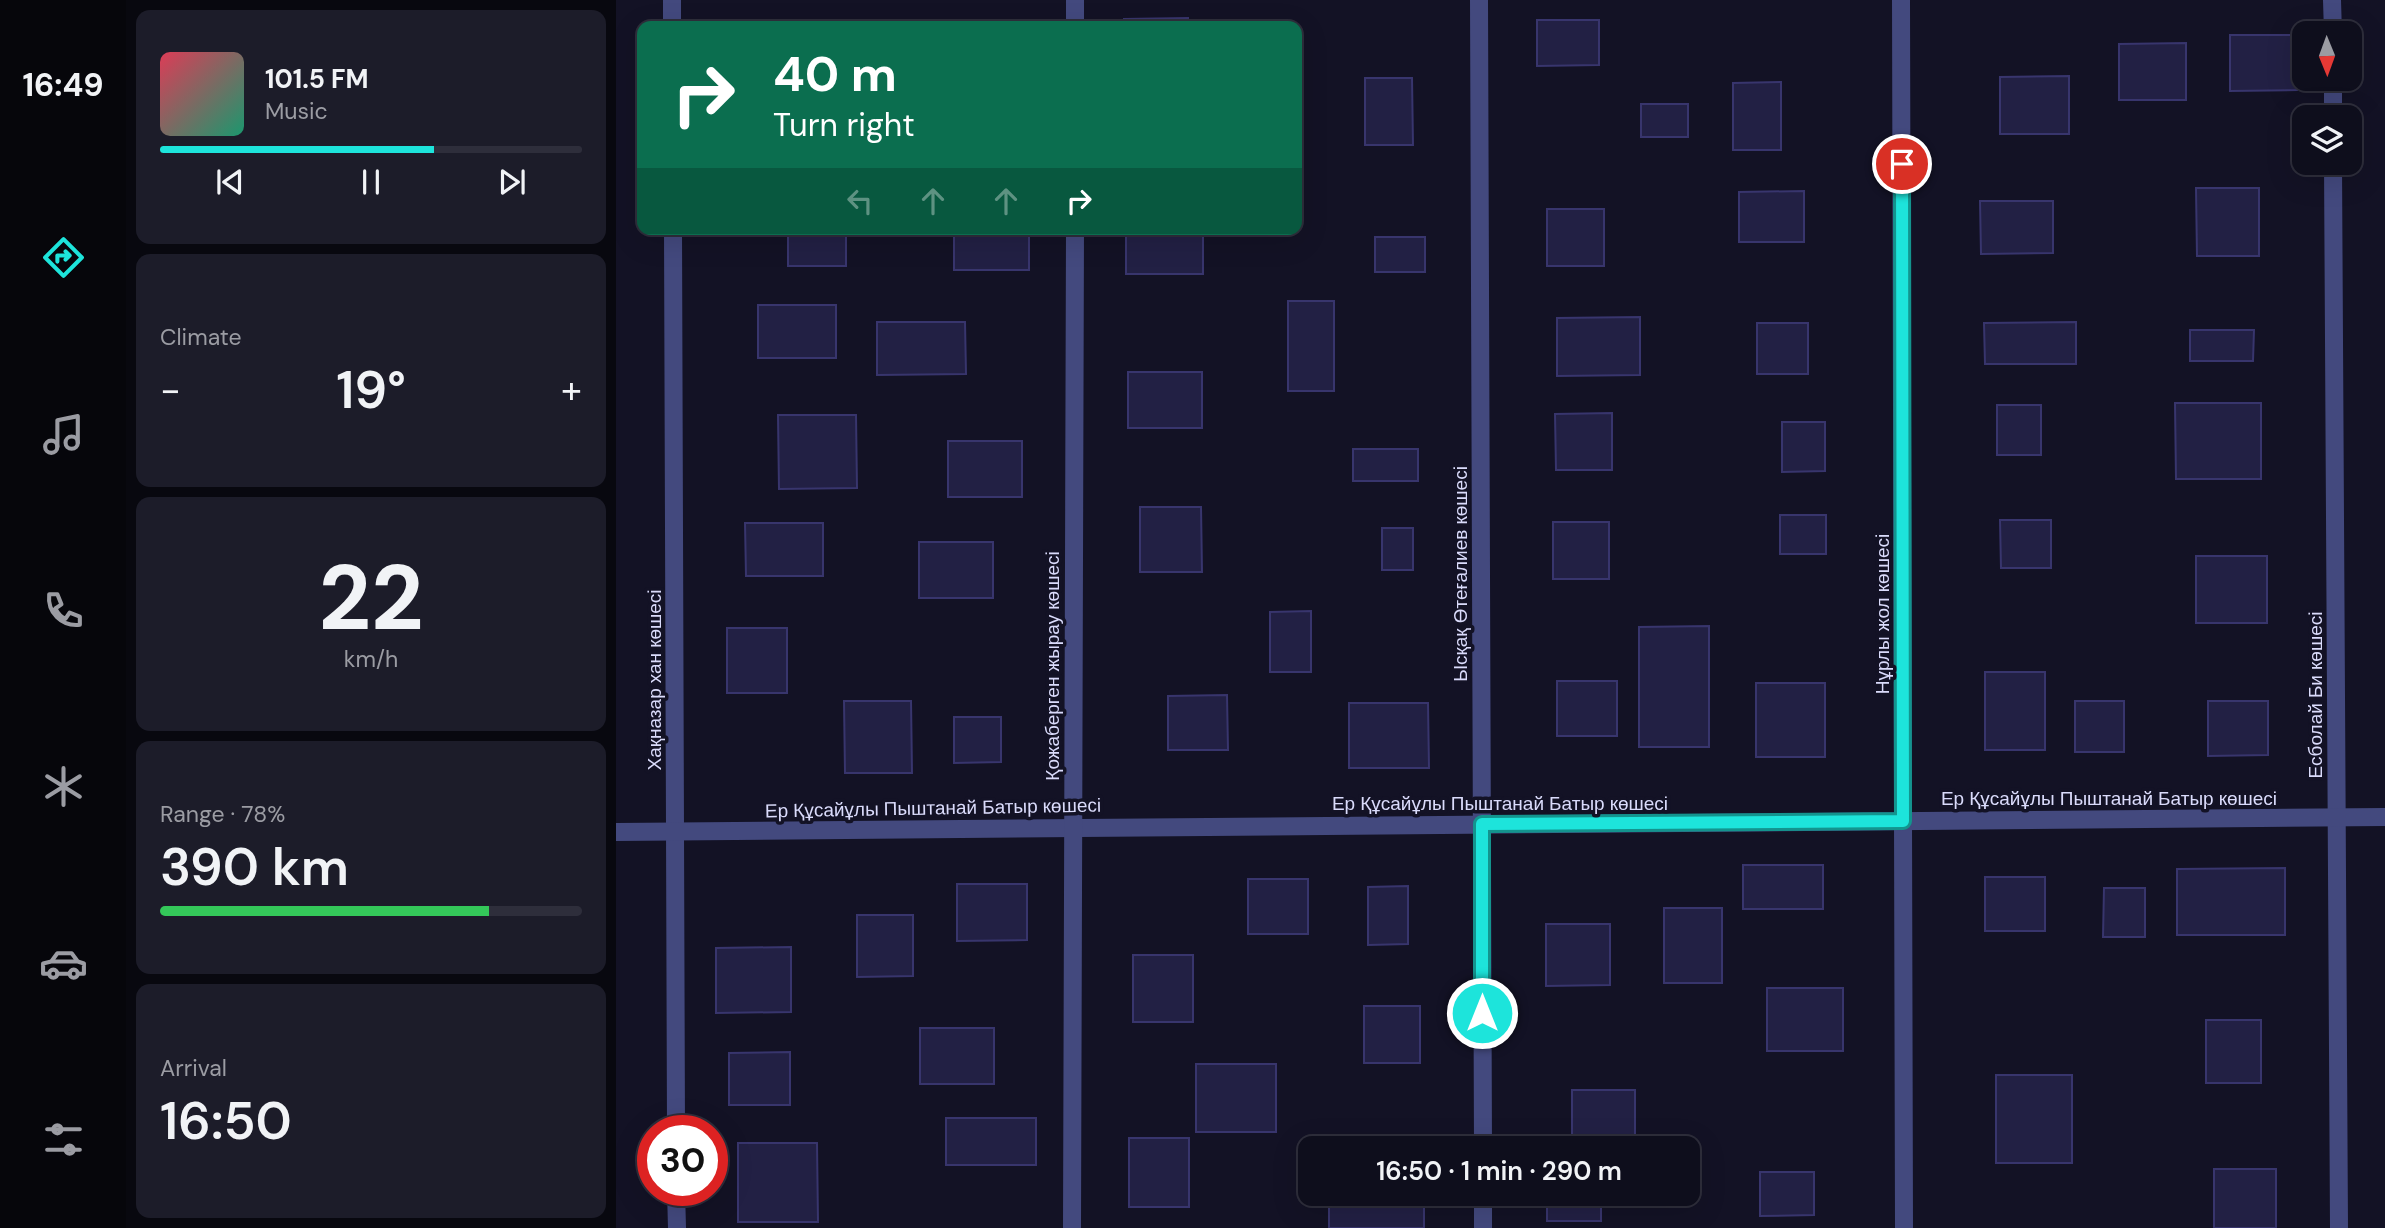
<!DOCTYPE html>
<html lang="en">
<head>
<meta charset="utf-8">
<style>
	:root { --surface:#0e0e1c; --page:#1c1c29; --text:#f1f3f6; --muted:#9b9ca3; --line:#2e2e3b; --accent:#1de4db }
	body { margin:0; font-family:"DM Sans",sans-serif; background:var(--page); color:var(--text); height:100vh; display:flex; flex-direction:column; font-size:26px; white-space:nowrap }
	* { box-sizing:border-box; margin:0 }
	p { font-size:23px; color:var(--muted) }
	.icon { flex:none; width:38px; height:38px; fill:none; stroke:currentColor; stroke-width:2; stroke-linecap:round; stroke-linejoin:round }
	.map { position:relative; flex:1; overflow:hidden }
	.side { display:flex; flex-direction:column; gap:10px; padding:10px; background:#08080f; width:490px }
	.side>* { flex:none }
	.hud { position:absolute; left:21px; top:21px; width:665px; height:214px; border-radius:14px; box-shadow:0 7px 28px #0002,0 0 0 2px var(--line); background:#0b6e4f; color:#fff; overflow:hidden }
	.needle { width:46px; rotate:179deg }
	.tools { position:absolute; left:1676px; top:21px; display:grid; gap:14px }
	.tools a { display:grid; place-items:center; width:70px; height:70px; border-radius:14px; background:var(--surface); box-shadow:0 7px 28px #0002,0 0 0 2px var(--line); font-size:35px }
	.speed { position:absolute; left:21px; top:1115px; display:flex; gap:14px; font-size:35px; font-weight:700; text-align:center }
	.speed>* { display:grid; place-content:center; width:91px; height:91px; border-radius:50%; background:var(--surface); box-shadow:0 7px 28px #0002,0 0 0 2px var(--line); line-height:1 }
	.speed .limit { border:10px solid #d22; background:#fff; color:#111 }
	.pin { position:absolute; display:grid; place-items:center; width:60px; height:60px; color:#fff; margin:-30px; border:4px solid #fff; border-radius:50%; box-shadow:0 2px 7px #0007 }
	.me { position:absolute; width:77px; margin:-38px; rotate:0deg; stroke-linejoin:round; filter:drop-shadow(0 0 5px #0008) }
	.turn { display:flex; align-items:center; gap:24px; height:147px; padding:0 21px; font-size:32px }
	.turn .icon { width:91px; height:91px; stroke-width:2.5 }
	.turn b { display:block; font-size:49px; line-height:60px }
	.lanes { display:flex; align-items:center; height:66px; padding:0 21px; background:#0003; justify-content:center; gap:35px; direction:ltr }
	.lanes .off { opacity:.35 }
	.big { font-size:52px; font-weight:600; line-height:1.1 }
	.side .card { flex:1; display:flex; flex-direction:column; justify-content:center; gap:10px; min-width:0; padding:0 24px; border-radius:14px; background:var(--page) }
	.side .dial { align-items:center; gap:0 }
	.dial b { font-size:91px; line-height:1 }
	.song { display:flex; align-items:center; gap:21px }
	.cover { width:84px; height:84px; border-radius:10px; background:linear-gradient(135deg,hsl(350 70% 55%),hsl(160 70% 35%)) }
	.played { height:7px; border-radius:4px; background:linear-gradient(90deg,var(--accent) 65%,var(--line) 65%) }
	.keys { display:flex; justify-content:space-around; direction:ltr }
	.heat { display:flex; justify-content:space-between; align-items:center; font-size:38px; direction:ltr }
	.charge { height:10px; border-radius:5px; background:linear-gradient(90deg,#34c759 78%,var(--line) 0) }
	.trip { position:absolute; left:682px; top:1136px; width:402px; height:70px; border-radius:14px; background:var(--surface); box-shadow:0 7px 28px #0002,0 0 0 2px var(--line); font-weight:600; line-height:70px; text-align:center }
	main { display:flex; flex:1; min-height:0 }
	.menu { display:flex; flex-direction:column; width:126px; justify-content:space-around; align-items:center; background:#06060b; color:var(--muted) }
	.menu .icon { width:49px; height:49px }
	.menu .active { color:var(--accent) }
	.menu b { font-size:32px; color:var(--text) }
	.map>svg:first-child { display:block }
	.building { fill:#222044; stroke:#38356d; stroke-width:2 }
	.lines { fill:none; stroke-linecap:round; stroke-linejoin:round }
	.minor { stroke:#43497e; stroke-width:18 }
	.route-casing { stroke:#13948e; stroke-width:18 }
	.route { stroke:#1de4db; stroke-width:12 }
	.labels { text-anchor:middle; dominant-baseline:central; stroke-width:7; stroke-linejoin:round; paint-order:stroke }
	.street-label { font-size:19px; fill:#dadbfb; stroke:#131225 }
</style>
</head>
<body>
<main>
<nav class="menu">
<b>16:49</b>
<svg class="icon active" aria-label="directions" viewBox="0 0 24 24"><path d="M12 3l9 9-9 9-9-9zM9 14v-3h6M13 9l2 2-2 2"/></svg>
<svg class="icon" aria-label="music" viewBox="0 0 24 24"><path d="M9 18V5l10-2v13"/><circle cx="6" cy="18" r="3"/><circle cx="16" cy="16" r="3"/></svg>
<svg class="icon" aria-label="phone" viewBox="0 0 24 24"><path d="M5 4h4l2 5-3 2q2 4 5 5l2-3 5 2v4C11 20 4 13 5 4z"/></svg>
<svg class="icon" aria-label="climate" viewBox="0 0 24 24"><path d="M12 3v18M4 7l16 10M4 17L20 7"/></svg>
<svg class="icon" aria-label="car" viewBox="0 0 24 24"><path d="M5 17H2v-5l4-1 3-4h7l3 4 3 1v5h-3M9 17h6M6 11h13"/><circle cx="7" cy="17" r="2"/><circle cx="17" cy="17" r="2"/></svg>
<svg class="icon" aria-label="filters" viewBox="0 0 24 24"><path d="M4 7h16M4 17h16"/><circle cx="9" cy="7" r="2"/><circle cx="15" cy="17" r="2"/></svg>
</nav>
<section class="side">
<div class="card">
<div class="song"><i class="cover"></i><div><b>101.5 FM</b><p>Music</p></div></div>
<div class="played"></div>
<div class="keys"><svg class="icon" aria-label="previous" viewBox="0 0 24 24"><path d="M18 5L8 12l10 7zM5 5v14"/></svg><svg class="icon" aria-label="pause" viewBox="0 0 24 24"><path d="M8 5v14M16 5v14"/></svg><svg class="icon" aria-label="next" viewBox="0 0 24 24"><path d="M6 5l10 7-10 7zM19 5v14"/></svg></div>
</div>
<div class="card"><p>Climate</p>
<div class="heat"><a>−</a><b class="big">19°</b><a>+</a></div>
</div>
<div class="card dial"><b>22</b><p>km/h</p></div>
<div class="card"><p>Range · 78%</p><b class="big">390 km</b><div class="charge"></div></div>
<div class="card"><p>Arrival</p><b class="big">16:50</b></div>
</section>
<div class="map">
<svg width="1769" height="1228" viewBox="0 0 1769 1228">
	<rect width="100%" height="100%" fill="#131225"/>
	<g class="building">
		<path d="M572,18v8h-64v-7z"/>
		<path d="M921,20h62v45l-62,1z"/>
		<path d="M1614,35h67v55l-67,1z"/>
		<path d="M1570,43v57h-67v-56z"/>
		<path d="M1453,76v58h-69v-57z"/>
		<path d="M749,78h47l1,67h-48z"/>
		<rect x="681" y="82" width="1" height="76"/>
		<path d="M1165,82v68h-48v-67z"/>
		<rect x="1025" y="104" width="47" height="33"/>
		<path d="M1580,188h63v68h-62z"/>
		<path d="M1188,191v51h-65v-50z"/>
		<path d="M1364,201h73v52l-72,1z"/>
		<rect x="931" y="209" width="57" height="57"/>
		<rect x="172" y="229" width="58" height="37"/>
		<rect x="338" y="229" width="75" height="41"/>
		<path d="M587,232v42h-77v-41z"/>
		<rect x="759" y="237" width="50" height="35"/>
		<rect x="672" y="301" width="46" height="90"/>
		<rect x="142" y="305" width="78" height="53"/>
		<path d="M1024,317v58l-83,1v-58z"/>
		<path d="M261,322h88l1,52 -89,1z"/>
		<path d="M1460,322v42h-91l-1,-41z"/>
		<rect x="1141" y="323" width="51" height="51"/>
		<path d="M1574,330h64l-1,31h-63z"/>
		<rect x="512" y="372" width="74" height="56"/>
		<path d="M1559,403h86v76h-85z"/>
		<rect x="1381" y="405" width="44" height="50"/>
		<path d="M996,413v57h-56l-1,-56z"/>
		<path d="M162,415h78l1,73 -78,1z"/>
		<path d="M1166,422h43v49l-43,1z"/>
		<rect x="332" y="441" width="74" height="56"/>
		<rect x="737" y="449" width="65" height="32"/>
		<path d="M524,507h61l1,65h-62z"/>
		<rect x="1164" y="515" width="46" height="39"/>
		<path d="M1384,520h51v48h-50z"/>
		<rect x="937" y="522" width="56" height="57"/>
		<path d="M129,523h78v53h-77z"/>
		<rect x="766" y="528" width="31" height="42"/>
		<rect x="303" y="542" width="74" height="56"/>
		<rect x="1580" y="556" width="71" height="67"/>
		<path d="M695,611v61h-41v-60z"/>
		<path d="M1093,626v121h-70v-120z"/>
		<rect x="111" y="628" width="60" height="65"/>
		<rect x="1369" y="672" width="60" height="78"/>
		<rect x="941" y="681" width="60" height="55"/>
		<rect x="1140" y="683" width="69" height="74"/>
		<path d="M611,695l1,55h-60v-54z"/>
		<path d="M228,701h67l1,72h-67z"/>
		<rect x="1459" y="701" width="49" height="51"/>
		<path d="M1592,701h60v54l-60,1z"/>
		<path d="M733,703h79l1,65h-80z"/>
		<path d="M338,717h47v45l-47,1z"/>
		<rect x="1127" y="865" width="80" height="44"/>
		<path d="M1669,868v67h-108v-66z"/>
		<rect x="1369" y="877" width="60" height="54"/>
		<rect x="632" y="879" width="60" height="55"/>
		<path d="M341,884h70v56l-70,1z"/>
		<path d="M792,886v58l-40,1v-58z"/>
		<path d="M1488,888h41v49h-42z"/>
		<rect x="1048" y="908" width="58" height="75"/>
		<path d="M241,915h56v61l-56,1z"/>
		<path d="M930,924h64v61l-64,1z"/>
		<path d="M175,947v65l-75,1v-65z"/>
		<rect x="517" y="955" width="60" height="67"/>
		<rect x="1151" y="988" width="76" height="63"/>
		<rect x="748" y="1006" width="56" height="57"/>
		<rect x="1590" y="1020" width="55" height="63"/>
		<rect x="304" y="1028" width="74" height="56"/>
		<path d="M174,1052v53h-61v-52z"/>
		<rect x="580" y="1064" width="80" height="68"/>
		<rect x="1380" y="1075" width="76" height="88"/>
		<rect x="956" y="1090" width="63" height="50"/>
		<rect x="330" y="1118" width="90" height="47"/>
		<rect x="513" y="1138" width="60" height="69"/>
		<path d="M122,1143h79l1,79h-80z"/>
		<rect x="1598" y="1169" width="62" height="59"/>
		<path d="M1144,1172h54v43l-54,1z"/>
		<rect x="713" y="1194" width="95" height="34"/>
		<rect x="931" y="1194" width="54" height="27"/>
	</g>
	<g class="lines">
		<g class="minor">
			<path d="M56,0v26"/>
			<path d="M863,0l4,1148"/>
			<path d="M1285,0l3,1228"/>
			<path d="M1716,0l1,33"/>
			<path d="M459,26v-26"/>
			<path d="M1717,79v38"/>
			<path d="M1717,163l6,1065"/>
			<path d="M57,229l3,901"/>
			<path d="M0,832l1769,-15"/>
			<path d="M60,1190l1,38"/>
			<path d="M867,1194v34"/>
			<path d="M456,1228l3,-999"/>
		</g>
	</g>
	<g class="lines">
		<g class="route-casing">
			<path id="route" d="M866,1013v-189l421,-3 -1,-657"/>
		</g>
		<use href="#route" class="route"/>
	</g>
	<g class="labels">
		<g class="street-label">
			<text transform="translate(844 574) rotate(-90)">Ысқақ Өтеғалиев көшесі</text>
			<text transform="translate(1266 614) rotate(-90)">Нұрлы жол көшесі</text>
			<text transform="translate(436 666) rotate(-90)">Қожаберген жырау көшесі</text>
			<text transform="translate(38 680) rotate(-90)">Хақназар хан көшесі</text>
			<text transform="translate(1699 695) rotate(-90)">Есболай Би көшесі</text>
			<text x="1493" y="798">Ер Құсайұлы Пыштанай Батыр көшесі</text>
			<text x="884" y="803">Ер Құсайұлы Пыштанай Батыр көшесі</text>
			<text transform="translate(317 808) rotate(-1)">Ер Құсайұлы Пыштанай Батыр көшесі</text>
		</g>
	</g>
</svg>
<div class="tools">
<a><svg class="needle" viewBox="-14 -14 28 28"><path d="M0-13l5 13h-10z" fill="#e53935"/><path d="M0 13l5-13h-10z" fill="#9b9ca3"/></svg></a>
<a><svg class="icon" aria-label="layers" viewBox="0 0 24 24"><path d="M12 4l9 5-9 5-9-5zM3 14l9 5 9-5"/></svg></a>
</div>
<div class="speed"><div class="limit">30</div></div>
<div class="pin" style="left:1286px;top:164px;background:#d93025"><svg class="icon" aria-label="arrive" viewBox="0 0 24 24"><path d="M6 21V4h12l-3 4 3 4H6"/></svg></div>
<svg class="me" style="left:866px;top:1013px" viewBox="-20 -20 40 40"><circle r="17" fill="#1de4db" stroke="#fff" stroke-width="3"/><path d="M0-11L8 9 0 5-8 9z" fill="#fff"/></svg>
<div class="trip">16:50 · 1 min · 290 m</div>
<div class="hud">
<div class="turn"><svg class="icon" aria-label="right" viewBox="0 0 24 24"><path d="M7 20v-9h11M14 6l5 5-5 5"/></svg><div><b>40 m</b>Turn right</div></div>
<div class="lanes"><svg class="icon off" aria-label="left" viewBox="0 0 24 24"><path d="M17 20v-9H6M10 6l-5 5 5 5"/></svg><svg class="icon off" aria-label="ahead" viewBox="0 0 24 24"><path d="M12 20V5M6 11l6-6 6 6"/></svg><svg class="icon off" aria-label="ahead" viewBox="0 0 24 24"><path d="M12 20V5M6 11l6-6 6 6"/></svg><svg class="icon" aria-label="right" viewBox="0 0 24 24"><path d="M7 20v-9h11M14 6l5 5-5 5"/></svg></div>
</div>
</div>
</main>
</body>
</html>
